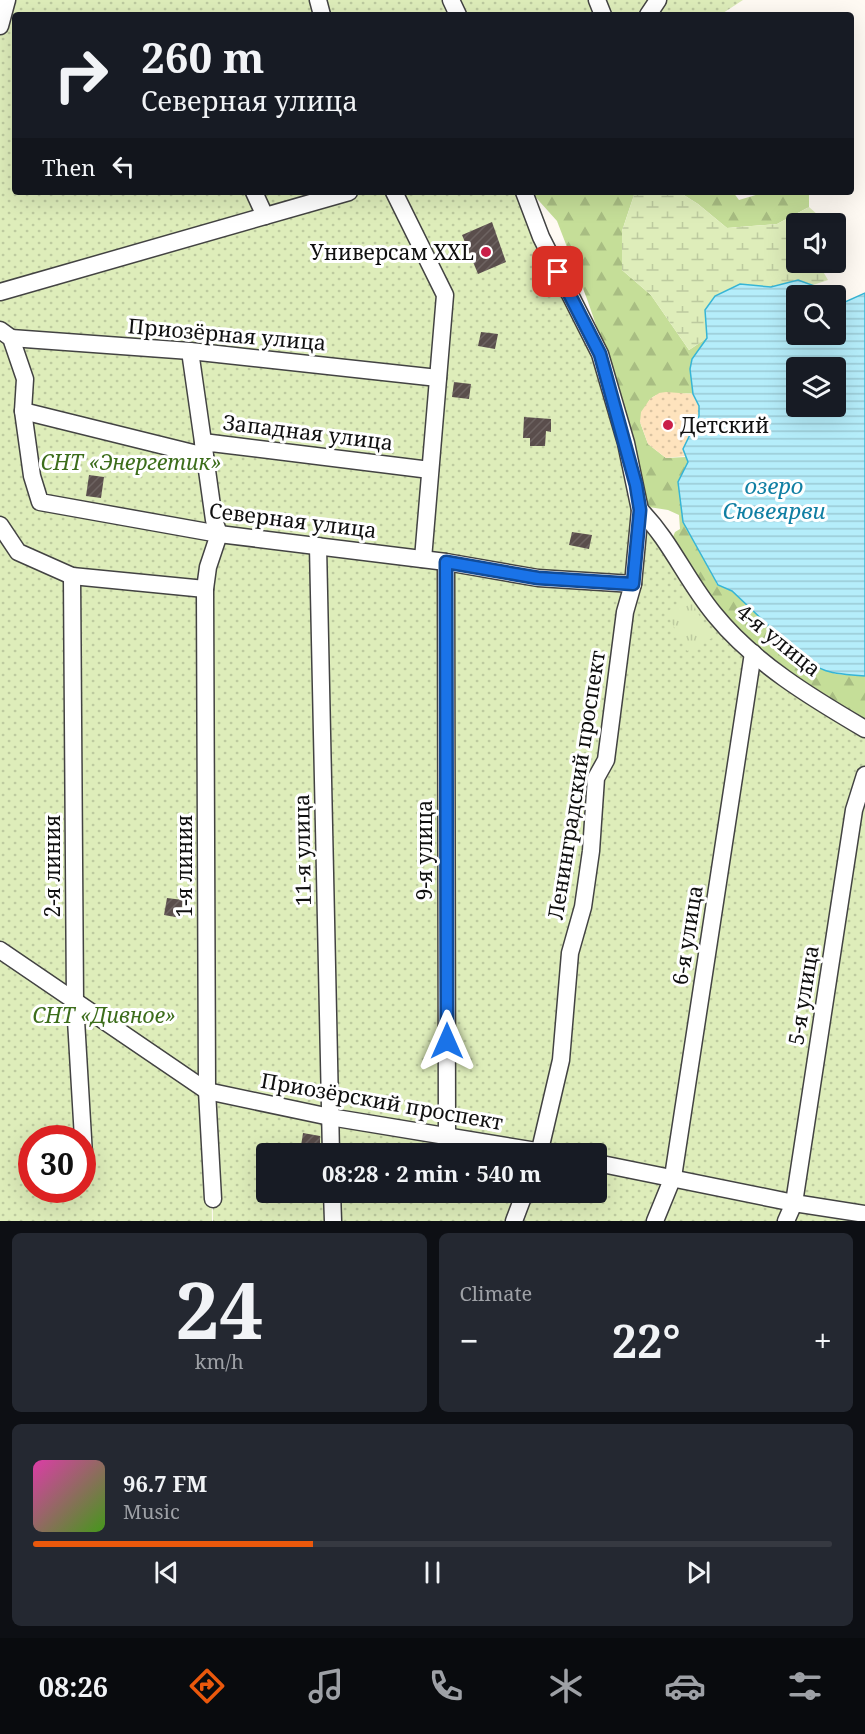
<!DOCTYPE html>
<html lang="en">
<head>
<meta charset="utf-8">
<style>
	:root { --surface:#171b24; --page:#242831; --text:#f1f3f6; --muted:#9ea1a6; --line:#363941; --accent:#ea580c }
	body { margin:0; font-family:"Noto Serif",serif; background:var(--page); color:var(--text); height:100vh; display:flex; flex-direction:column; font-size:22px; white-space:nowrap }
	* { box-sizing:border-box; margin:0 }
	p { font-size:20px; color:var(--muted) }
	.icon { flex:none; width:33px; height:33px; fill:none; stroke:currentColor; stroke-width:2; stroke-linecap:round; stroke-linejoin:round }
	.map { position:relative; height:1221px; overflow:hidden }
	.panel { display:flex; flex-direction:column; gap:12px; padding:12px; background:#0d0f14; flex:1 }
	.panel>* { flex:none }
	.hud { position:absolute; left:12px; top:12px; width:842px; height:183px; border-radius:6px; box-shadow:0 6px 24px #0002; background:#171b24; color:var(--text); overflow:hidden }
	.fabs { position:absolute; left:786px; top:213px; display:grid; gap:12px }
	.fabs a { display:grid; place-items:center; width:60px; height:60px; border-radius:6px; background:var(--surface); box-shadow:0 6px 24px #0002; font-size:30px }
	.speed { position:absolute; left:18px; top:1125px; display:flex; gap:12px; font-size:30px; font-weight:700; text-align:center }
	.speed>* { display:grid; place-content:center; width:78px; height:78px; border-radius:50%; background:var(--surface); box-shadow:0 6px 24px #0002; line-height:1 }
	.speed .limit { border:9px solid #d22; background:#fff; color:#111 }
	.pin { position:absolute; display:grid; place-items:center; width:51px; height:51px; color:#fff; margin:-26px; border-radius:12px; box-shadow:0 3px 9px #0006 }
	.me { position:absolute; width:66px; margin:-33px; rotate:0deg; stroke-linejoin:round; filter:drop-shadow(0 0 4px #0008) }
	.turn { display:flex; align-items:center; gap:21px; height:126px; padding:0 30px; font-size:27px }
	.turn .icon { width:78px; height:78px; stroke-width:2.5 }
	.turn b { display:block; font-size:42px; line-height:51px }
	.then { display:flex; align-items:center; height:57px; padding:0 30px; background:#0003; gap:12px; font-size:22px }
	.big { font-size:45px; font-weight:700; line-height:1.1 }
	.panel .card { flex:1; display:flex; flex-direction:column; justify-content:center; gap:9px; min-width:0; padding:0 21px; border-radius:9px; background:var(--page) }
	.panel .dial { align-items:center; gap:0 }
	.dial b { font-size:78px; line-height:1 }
	.song { display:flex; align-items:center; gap:18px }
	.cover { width:72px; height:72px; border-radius:9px; background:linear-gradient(135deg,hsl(320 70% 55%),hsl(100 70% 35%)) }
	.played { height:6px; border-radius:3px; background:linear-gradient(90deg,var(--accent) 35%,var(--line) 35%) }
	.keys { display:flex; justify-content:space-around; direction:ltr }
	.heat { display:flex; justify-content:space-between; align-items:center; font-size:33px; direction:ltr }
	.panel .tiles { flex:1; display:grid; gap:12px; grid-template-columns:1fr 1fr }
	.card:last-child { grid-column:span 2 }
	.trip { position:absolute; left:256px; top:1143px; width:351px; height:60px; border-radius:6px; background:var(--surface); box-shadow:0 6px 24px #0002; font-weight:700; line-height:60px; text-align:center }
	.tabs { display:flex; height:96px; justify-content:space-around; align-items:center; background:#090b0e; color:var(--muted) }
	.tabs .icon { width:42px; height:42px }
	.tabs .active { color:var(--accent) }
	.tabs b { font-size:27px; color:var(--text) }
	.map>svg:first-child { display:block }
	.grass { fill:url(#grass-dots); fill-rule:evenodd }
	.forest { fill:url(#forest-firs) }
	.wetland { fill:url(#wetland-marsh) }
	.sand { fill:url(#sand-dots) }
	.park { fill:url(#park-tufts) }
	.water { fill:url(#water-rules); stroke:#37b5d5; stroke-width:1.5; fill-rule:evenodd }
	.building { fill:url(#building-hatch) }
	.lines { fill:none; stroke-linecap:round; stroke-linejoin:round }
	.minor-casing { stroke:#434343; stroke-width:19 }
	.minor { stroke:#fff; stroke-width:16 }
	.route-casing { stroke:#114b97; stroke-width:15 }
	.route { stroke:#1a73e8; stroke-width:10 }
	.poi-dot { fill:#ca1f48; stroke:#fff; stroke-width:2 }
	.labels { text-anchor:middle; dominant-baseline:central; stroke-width:6; stroke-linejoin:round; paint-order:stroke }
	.poi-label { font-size:21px; fill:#101010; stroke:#fff; text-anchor:end }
	.street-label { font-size:21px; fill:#101010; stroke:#fff }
	.park-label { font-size:21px; font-style:italic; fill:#3c6d1b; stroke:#fff }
	.water-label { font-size:22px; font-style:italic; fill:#107fa3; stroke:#fff }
</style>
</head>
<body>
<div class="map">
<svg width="865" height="1221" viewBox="0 0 865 1221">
	<defs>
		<pattern id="grass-dots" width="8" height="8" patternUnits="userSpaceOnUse" patternTransform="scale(1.5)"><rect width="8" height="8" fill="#deedba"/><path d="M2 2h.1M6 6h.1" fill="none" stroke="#bdca9f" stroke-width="1.8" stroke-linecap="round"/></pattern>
		<pattern id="forest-firs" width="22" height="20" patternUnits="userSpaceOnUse" patternTransform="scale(1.5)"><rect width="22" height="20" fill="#c5de98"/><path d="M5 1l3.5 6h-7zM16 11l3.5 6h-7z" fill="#a8bd82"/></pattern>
		<pattern id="wetland-marsh" width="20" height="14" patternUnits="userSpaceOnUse" patternTransform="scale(1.5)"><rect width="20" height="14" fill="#deedba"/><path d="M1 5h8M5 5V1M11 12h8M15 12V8" fill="none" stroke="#bdca9f"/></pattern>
		<pattern id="sand-dots" width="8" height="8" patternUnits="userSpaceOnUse" patternTransform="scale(1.5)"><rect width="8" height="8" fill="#fee3bd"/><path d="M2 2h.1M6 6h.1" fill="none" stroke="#d9c2a1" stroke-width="1.8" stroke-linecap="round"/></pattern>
		<pattern id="park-tufts" width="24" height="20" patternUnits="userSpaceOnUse" patternTransform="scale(1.5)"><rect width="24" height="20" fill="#deedba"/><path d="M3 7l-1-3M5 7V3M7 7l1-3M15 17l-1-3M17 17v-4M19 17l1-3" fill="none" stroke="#bdca9f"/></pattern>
		<pattern id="water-rules" width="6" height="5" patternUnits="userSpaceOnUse" patternTransform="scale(1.5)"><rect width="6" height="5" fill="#b5edfa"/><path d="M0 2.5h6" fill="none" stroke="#9bcad5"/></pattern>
		<pattern id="building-hatch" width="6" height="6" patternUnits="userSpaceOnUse" patternTransform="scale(1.5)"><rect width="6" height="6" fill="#5a4e4c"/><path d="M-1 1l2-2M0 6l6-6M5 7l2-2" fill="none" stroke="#6d6361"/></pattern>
	</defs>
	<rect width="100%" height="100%" fill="#fffaf3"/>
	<path class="grass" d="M0,0h743l-23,15h-705v177h509l34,80 68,171 14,67 225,218v493h-652l-8,-632 -5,3 12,629h-212zM32,1138h50v52h-50zM267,1154h330v38h-330z"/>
	<g class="forest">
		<path d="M531,192h104l-13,39v39l29,25 38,55 18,-12c-19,26 -17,25 -14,56 -5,-1 -9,0 -15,0 -29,-1 -28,2 -38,28l8,22 18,14 20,-1 3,5 -11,20 39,103 15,6 36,34 2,17 23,7 15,15 28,10 29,2v47l-99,-57 -52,-51 -42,-76 3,-7 5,-3 -1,-14 -11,-5 -19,-3 -3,-5 -16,-76 -13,-33 -12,-42 -18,-52 -30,-78z"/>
		<path d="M679,192h54l6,8 27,-8h43v15l-32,17 -50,4 -29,-24z"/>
	</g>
	<path class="wetland" d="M635,192h44l19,12 29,24 50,-4 32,-17 9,8 1,8 -23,1v38l22,1 10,17 -15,5 -15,-5 -27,7 -31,-3 -35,26 2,28 -18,12 -38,-55 -29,-25v-39z"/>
	<path class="sand" d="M666,392l27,2 6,12 1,10 -17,33 3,7 -20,2 -18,-14 -8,-22 1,-10 9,-13 9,-6z"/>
	<path class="park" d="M690,599l22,39 -25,13 -21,-39z"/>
	<path class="water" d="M798,280l25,9 4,6 -31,1v38h40v-28l29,-13v383c-33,-2 -47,-3 -72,-27l-12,2 -11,-9 -2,-17 -36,-34 -14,-6 -35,-63 -5,-40 10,-20 -5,-13 16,-33v-10l-6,-12 -3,-25 2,-10 15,-21 -2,-28 10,-14 25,-12 31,3zM796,368h40v38h-40z"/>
	<g class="building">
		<path d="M492,222l14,40 -28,12 -16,-39z"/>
		<path d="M481,332l17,2 -3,15 -17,-3z"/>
		<path d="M454,382l17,2 -2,15 -17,-2z"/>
		<path d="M524,417l27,2v13l-5,-1 -1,15h-15v-8h-7z"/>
		<path d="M89,475l15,2 -3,21 -15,-2z"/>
		<path d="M572,532l20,3 -3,14 -20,-4z"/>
		<path d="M167,898l16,2 -2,18 -17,-3z"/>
		<path d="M303,1133l17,3v13l-19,-3z"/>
	</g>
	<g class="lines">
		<g class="minor-casing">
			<g id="minor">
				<path d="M318,0l4,15"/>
				<path d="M451,0l7,15"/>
				<path d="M597,0l6,15"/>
				<path d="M648,15l10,-15"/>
				<path d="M0,26l7,-26"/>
				<path d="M254,192l11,24"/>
				<path d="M394,192l51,103 -22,264"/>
				<path d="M524,192l17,45 59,117 26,89 14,67 -7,74 -8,28 -19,148 -10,18 -5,73 -8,56 -13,46 -9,107 -22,94"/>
				<path d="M0,292l349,-100"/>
				<path d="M0,330l11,8 14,41 -2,32 9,65 8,26 179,32 227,28 92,16 95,6"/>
				<path d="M11,338l179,13 248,27"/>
				<path d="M190,351l13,91"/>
				<path d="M23,411l182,45 -2,-14 227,28"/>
				<path d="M205,456l9,64 5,14 -11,33 -3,22 2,502 6,108"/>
				<path d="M640,510c31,31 47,72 75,105 39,48 97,83 150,114"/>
				<path d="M0,525l18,27 54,24 133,13"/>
				<path d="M318,546l13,608"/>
				<path d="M446,562l1,575"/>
				<path d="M72,576l3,427 9,152"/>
				<path d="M0,950l207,141 123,26 219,36"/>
				<path d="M597,1163l197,40 71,11"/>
				<path d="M332,1192l1,29"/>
				<path d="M514,1221l11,-29"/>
				<path d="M655,1221l18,-44 80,-524"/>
				<path d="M786,1221l8,-18 60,-393 11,-35"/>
			</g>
		</g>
		<use href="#minor" class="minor"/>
	</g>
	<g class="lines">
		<g class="route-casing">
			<path id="route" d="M447,1041l-1,-479 92,16 95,6 7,-74 -4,-25 -36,-131 -42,-82"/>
		</g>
		<use href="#route" class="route"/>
	</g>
	<g class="poi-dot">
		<circle cx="486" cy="252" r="6"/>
		<circle cx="668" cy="425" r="6"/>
	</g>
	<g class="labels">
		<g class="poi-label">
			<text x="474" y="252">Универсам XXL</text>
			<text x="680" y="425" text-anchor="start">Детский</text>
		</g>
		<g class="street-label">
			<text transform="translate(227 334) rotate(5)">Приозёрная улица</text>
			<text transform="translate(308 432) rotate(7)">Западная улица</text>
			<text transform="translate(293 520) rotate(7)">Северная улица</text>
			<text transform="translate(779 640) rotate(39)">4-я улица</text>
			<text transform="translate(576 785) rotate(-81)">Ленинградский проспект</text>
			<text transform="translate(302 850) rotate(-91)">11-я улица</text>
			<text transform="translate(424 850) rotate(-90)">9-я улица</text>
			<text transform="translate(52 866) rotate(-90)">2-я линия</text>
			<text transform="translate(184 866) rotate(-90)">1-я линия</text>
			<text transform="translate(687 935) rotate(-81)">6-я улица</text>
			<text transform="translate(803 995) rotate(-81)">5-я улица</text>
			<text transform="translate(382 1101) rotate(10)">Приозёрский проспект</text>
		</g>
		<g class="park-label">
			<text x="131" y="462">СНТ «Энергетик»</text>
			<text x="104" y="1015">СНТ «Дивное»</text>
		</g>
		<g class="water-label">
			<text x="774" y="485">озеро<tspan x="774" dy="25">Сювеярви</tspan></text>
		</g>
	</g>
</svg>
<div class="fabs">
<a><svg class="icon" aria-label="sound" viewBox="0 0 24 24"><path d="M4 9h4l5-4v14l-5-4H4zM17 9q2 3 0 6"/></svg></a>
<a><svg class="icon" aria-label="search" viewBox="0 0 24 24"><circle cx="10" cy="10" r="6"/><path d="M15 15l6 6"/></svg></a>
<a><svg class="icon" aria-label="layers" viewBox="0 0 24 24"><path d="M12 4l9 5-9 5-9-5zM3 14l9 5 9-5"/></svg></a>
</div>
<div class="speed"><div class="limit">30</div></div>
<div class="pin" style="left:558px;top:272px;background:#d93025"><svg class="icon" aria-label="arrive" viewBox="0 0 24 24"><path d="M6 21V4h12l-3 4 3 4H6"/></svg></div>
<svg class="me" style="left:447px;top:1041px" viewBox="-20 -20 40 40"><path d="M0-17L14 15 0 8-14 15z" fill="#1a73e8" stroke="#fff" stroke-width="4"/></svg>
<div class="trip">08:28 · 2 min · 540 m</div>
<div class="hud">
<div class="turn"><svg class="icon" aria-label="right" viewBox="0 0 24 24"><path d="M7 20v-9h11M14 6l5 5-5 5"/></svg><div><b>260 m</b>Северная улица</div></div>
<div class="then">Then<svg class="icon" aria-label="left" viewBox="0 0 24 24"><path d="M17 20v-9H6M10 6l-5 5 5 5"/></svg></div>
</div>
</div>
<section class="panel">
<div class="tiles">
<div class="card dial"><b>24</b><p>km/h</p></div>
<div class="card"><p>Climate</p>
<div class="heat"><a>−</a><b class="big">22°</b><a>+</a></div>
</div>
<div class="card">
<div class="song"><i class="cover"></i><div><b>96.7 FM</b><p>Music</p></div></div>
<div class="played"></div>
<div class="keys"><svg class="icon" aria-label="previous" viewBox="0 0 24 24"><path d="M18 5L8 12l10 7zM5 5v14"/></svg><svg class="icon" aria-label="pause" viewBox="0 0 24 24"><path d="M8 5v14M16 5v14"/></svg><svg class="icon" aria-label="next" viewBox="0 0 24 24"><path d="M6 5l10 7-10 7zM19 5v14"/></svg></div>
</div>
</div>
</section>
<nav class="tabs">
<b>08:26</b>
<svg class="icon active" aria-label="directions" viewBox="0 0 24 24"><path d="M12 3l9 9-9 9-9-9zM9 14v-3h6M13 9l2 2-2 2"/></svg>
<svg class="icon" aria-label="music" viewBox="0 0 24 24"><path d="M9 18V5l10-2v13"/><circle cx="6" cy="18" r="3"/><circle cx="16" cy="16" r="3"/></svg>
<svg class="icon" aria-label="phone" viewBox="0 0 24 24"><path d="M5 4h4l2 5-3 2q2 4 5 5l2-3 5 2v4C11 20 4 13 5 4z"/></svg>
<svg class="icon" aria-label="climate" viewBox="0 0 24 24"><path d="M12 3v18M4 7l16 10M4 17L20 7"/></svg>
<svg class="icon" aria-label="car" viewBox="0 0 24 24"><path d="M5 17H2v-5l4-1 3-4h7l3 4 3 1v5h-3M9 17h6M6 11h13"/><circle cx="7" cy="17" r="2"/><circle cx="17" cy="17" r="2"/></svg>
<svg class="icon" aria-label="filters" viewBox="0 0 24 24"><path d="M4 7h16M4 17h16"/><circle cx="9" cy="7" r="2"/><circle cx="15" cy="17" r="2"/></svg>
</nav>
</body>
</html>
